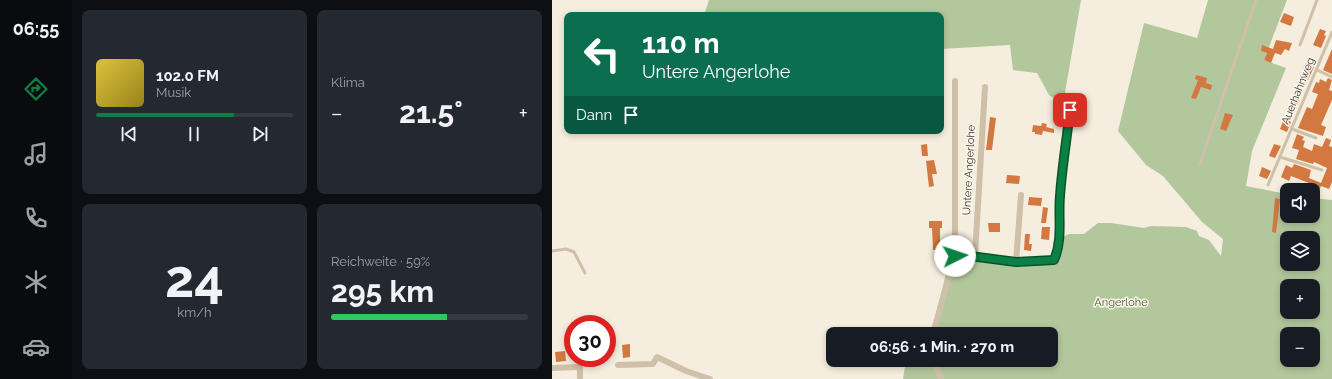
<!DOCTYPE html>
<html lang="de">
<head>
<meta charset="utf-8">
<style>
	:root { --surface:#171b24; --page:#242831; --text:#f1f3f6; --muted:#9ea1a6; --line:#363941; --accent:#0b8043 }
	body { margin:0; font-family:Raleway,sans-serif; background:var(--page); color:var(--text); height:100vh; display:flex; flex-direction:column; font-size:15px; white-space:nowrap }
	* { box-sizing:border-box; margin:0 }
	p { font-size:13px; color:var(--muted) }
	.icon { flex:none; width:22px; height:22px; fill:none; stroke:currentColor; stroke-width:2; stroke-linecap:round; stroke-linejoin:round }
	.map { position:relative; flex:1; overflow:hidden }
	.details { display:flex; flex-direction:column; gap:10px; padding:10px; background:#0d0f14; width:480px }
	.details>* { flex:none }
	.top-card { position:absolute; left:12px; top:12px; width:380px; height:122px; border-radius:8px; box-shadow:0 2px 6px #0003; background:#0b6e4f; color:#fff; overflow:hidden }
	.buttons { position:absolute; left:728px; top:183px; display:grid; gap:8px }
	.buttons a { display:grid; place-items:center; width:40px; height:40px; border-radius:8px; background:var(--surface); box-shadow:0 2px 6px #0003; font-size:20px }
	.speed { position:absolute; left:12px; top:315px; display:flex; gap:8px; font-size:20px; font-weight:700; text-align:center }
	.speed>* { display:grid; place-content:center; width:52px; height:52px; border-radius:50%; background:var(--surface); box-shadow:0 2px 6px #0003; line-height:1 }
	.speed .limit { border:6px solid #d22; background:#fff; color:#111 }
	.pin { position:absolute; display:grid; place-items:center; width:34px; height:34px; color:#fff; margin:-17px; border-radius:8px; box-shadow:0 2px 6px #0006 }
	.me { position:absolute; width:44px; margin:-22px; rotate:86deg; stroke-linejoin:round; filter:drop-shadow(0 0 3px #0008) }
	.turn { display:flex; align-items:center; gap:14px; height:84px; padding:0 12px; font-size:18px }
	.turn .icon { width:52px; height:52px; stroke-width:2.5 }
	.turn b { display:block; font-size:28px; line-height:34px }
	.then { display:flex; align-items:center; height:38px; padding:0 12px; background:#0003; gap:8px; font-size:15px }
	.big { font-size:30px; font-weight:700; line-height:1.1 }
	.details .card { flex:1; display:flex; flex-direction:column; justify-content:center; gap:6px; min-width:0; padding:0 14px; border-radius:8px; background:var(--page) }
	.details .dial { align-items:center; gap:0 }
	.dial b { font-size:52px; line-height:1 }
	.song { display:flex; align-items:center; gap:12px }
	.cover { width:48px; height:48px; border-radius:6px; background:linear-gradient(135deg,hsl(50 70% 55%),hsl(50 70% 35%)) }
	.played { height:4px; border-radius:2px; background:linear-gradient(90deg,var(--accent) 70%,var(--line) 70%) }
	.keys { display:flex; justify-content:space-around; direction:ltr }
	.heat { display:flex; justify-content:space-between; align-items:center; font-size:22px; direction:ltr }
	.charge { height:6px; border-radius:3px; background:linear-gradient(90deg,#34c759 59%,var(--line) 0) }
	.details .tiles { flex:1; display:grid; gap:10px; grid-template-columns:repeat(2,1fr) }
	.trip { position:absolute; left:274px; top:327px; width:232px; height:40px; border-radius:8px; background:var(--surface); box-shadow:0 2px 6px #0003; font-weight:700; line-height:40px; text-align:center }
	main { display:flex; flex:1; min-height:0 }
	.tabs { display:flex; flex-direction:column; width:72px; justify-content:space-around; align-items:center; background:#090b0e; color:var(--muted) }
	.tabs .icon { width:28px; height:28px }
	.tabs .active { color:var(--accent) }
	.tabs b { font-size:18px; color:var(--text) }
	.map>svg:first-child { display:block }
	.green { fill:#b2c79c; fill-rule:evenodd }
	.building { fill:#d27840 }
	.lines { fill:none; stroke-linecap:round; stroke-linejoin:round }
	.service { stroke:#cfc0a9; stroke-width:3 }
	.minor { stroke:#cfc0a9; stroke-width:6 }
	.route-casing { stroke:#07532c; stroke-width:10 }
	.route { stroke:#0b8043; stroke-width:7 }
	.labels { text-anchor:middle; dominant-baseline:central; stroke-width:3; stroke-linejoin:round; paint-order:stroke }
	.street-label { font-size:11px; fill:#3c3229; stroke:#fcf7ec }
	.park-label { font-size:11px; fill:#435d2a; stroke:#fcf7ec }
</style>
</head>
<body>
<main>
<nav class="tabs">
<b>06:55</b>
<svg class="icon active" aria-label="directions" viewBox="0 0 24 24"><path d="M12 3l9 9-9 9-9-9zM9 14v-3h6M13 9l2 2-2 2"/></svg>
<svg class="icon" aria-label="music" viewBox="0 0 24 24"><path d="M9 18V5l10-2v13"/><circle cx="6" cy="18" r="3"/><circle cx="16" cy="16" r="3"/></svg>
<svg class="icon" aria-label="phone" viewBox="0 0 24 24"><path d="M5 4h4l2 5-3 2q2 4 5 5l2-3 5 2v4C11 20 4 13 5 4z"/></svg>
<svg class="icon" aria-label="climate" viewBox="0 0 24 24"><path d="M12 3v18M4 7l16 10M4 17L20 7"/></svg>
<svg class="icon" aria-label="car" viewBox="0 0 24 24"><path d="M5 17H2v-5l4-1 3-4h7l3 4 3 1v5h-3M9 17h6M6 11h13"/><circle cx="7" cy="17" r="2"/><circle cx="17" cy="17" r="2"/></svg>
</nav>
<section class="details">
<div class="tiles">
<div class="card">
<div class="song"><i class="cover"></i><div><b>102.0 FM</b><p>Musik</p></div></div>
<div class="played"></div>
<div class="keys"><svg class="icon" aria-label="previous" viewBox="0 0 24 24"><path d="M18 5L8 12l10 7zM5 5v14"/></svg><svg class="icon" aria-label="pause" viewBox="0 0 24 24"><path d="M8 5v14M16 5v14"/></svg><svg class="icon" aria-label="next" viewBox="0 0 24 24"><path d="M6 5l10 7-10 7zM19 5v14"/></svg></div>
</div>
<div class="card"><p>Klima</p>
<div class="heat"><a>−</a><b class="big">21.5°</b><a>+</a></div>
</div>
<div class="card dial"><b>24</b><p>km/h</p></div>
<div class="card"><p>Reichweite · 59%</p><b class="big">295 km</b><div class="charge"></div></div>
</div>
</section>
<div class="map">
<svg width="780" height="379" viewBox="0 0 780 379">
	<rect width="100%" height="100%" fill="#f5eedf"/>
	<g class="green">
		<path d="M157,0h372l-18,104 -14,-9 -12,-22 -24,-3 -3,-25 -69,4v-34h-237z"/>
		<path d="M656,0h79l-23,60 22,8 -34,83 -6,35 41,8v22h26v-18l19,2v179h-429l3,-19h145v-26h-120l20,-80 53,10 52,-3 7,-24 6,-3h15l14,-11h13l33,5 7,-2 35,1 11,4 2,5 10,4 12,16 2,-17 -21,-17 -39,-46 -17,-11 -28,-34 26,-108 53,15zM735,238h26v26h-26zM735,286h26v26h-26zM735,334h26v26h-26z"/>
	</g>
	<g class="building">
		<path d="M732,13l10,4 -3,9 -11,-4z"/>
		<path d="M768,29l6,2 -2,4 2,1 -5,12 -8,-3z"/>
		<path d="M724,40l16,3 -3,8 -4,-2 -4,6 -6,-2 -4,10 -7,-3 3,-7 -6,-2 1,-6 11,4z"/>
		<path d="M780,49v25l-9,-4z"/>
		<path d="M754,63l8,4 -6,13 -8,-4z"/>
		<path d="M644,75l11,3 -1,5 6,2 -1,5 -10,-3 -5,12 -5,-1 7,-18 -3,-1z"/>
		<path d="M776,78l4,2 -3,10 3,1v9l-11,25 5,2 -3,9 -25,-8 9,-21 5,2 6,-15 -6,-2 4,-10 3,1 1,-4 6,3z"/>
		<path d="M741,97l7,2 -5,11 -6,-2z"/>
		<path d="M673,113l8,2 -7,16 -6,-2z"/>
		<path d="M438,117l6,1 -4,32h-6z"/>
		<path d="M732,119l7,3 -4,10 -7,-3z"/>
		<path d="M490,123l5,1 -1,3 8,2v4l-11,-2 -1,4 -7,-1v-2h-3l1,-7 8,1z"/>
		<path d="M745,134l7,3 -2,3 3,1 -2,6 9,4 2,-7 8,3 4,-9 5,2 -2,6 3,1v35l-3,7 -8,-3 -2,4 -6,-2 1,-3 -23,-9 -2,5 -8,-4 5,-12 6,3 2,-4 17,6 -2,8 12,5 6,-15 -13,-6 -1,2 -17,-5 3,-9 -7,-2z"/>
		<path d="M375,144l1,12h-6l-1,-11z"/>
		<path d="M722,144l7,2 -6,12 -6,-2z"/>
		<path d="M382,160l3,14h-5l2,12 -5,1 -3,-26z"/>
		<path d="M710,167l9,4 -4,8 -8,-3z"/>
		<path d="M455,175l13,1 -1,8 -13,-1z"/>
		<path d="M477,197l13,1 -1,8 -13,-1z"/>
		<path d="M723,198l5,1 -4,34 -4,-1z"/>
		<path d="M491,207l5,1 -2,15h-5z"/>
		<path d="M377,221h13v7h-2v22h-7l-1,-22h-3z"/>
		<path d="M436,223h12v9h-11z"/>
		<path d="M490,227h8l-1,13 -8,-1z"/>
		<path d="M473,234h5l-1,10h3l-1,7 -7,-1z"/>
		<path d="M78,344v13l-7,1 -1,-13z"/>
		<path d="M13,351l1,10 -10,1 -1,-10z"/>
	</g>
	<g class="lines">
		<g class="service">
			<path d="M748,45l17,-45"/>
			<path d="M765,70l15,7"/>
			<path d="M740,129l24,9"/>
			<path d="M728,157l42,13"/>
			<path d="M648,164l56,-164"/>
			<path d="M716,185l64,-153"/>
			<path d="M0,251l14,-2 8,3 11,21"/>
			<path d="M502,260c10,-20 4,-43 6,-64 2,-29 7,-58 10,-86"/>
		</g>
		<g class="minor">
			<path d="M403,254l61,8 38,-2"/>
			<path d="M423,255l10,-168"/>
			<path d="M464,262l5,-67"/>
			<path d="M381,334l22,-80v-173"/>
			<path d="M382,360l7,19"/>
			<path d="M66,365l35,-1 4,-7 29,14 24,8"/>
			<path d="M0,368l28,-1v12"/>
		</g>
	</g>
	<g class="lines">
		<g class="route-casing">
			<path id="route" d="M403,256v-2l61,8 38,-2c9,-20 4,-43 6,-64 2,-29 7,-58 10,-86"/>
		</g>
		<use href="#route" class="route"/>
	</g>
	<g class="labels">
		<g class="street-label">
			<text transform="translate(746 91) rotate(-68)">Auerhahnweg</text>
			<text transform="translate(417 170) rotate(-87)">Untere Angerlohe</text>
		</g>
		<g class="park-label">
			<text x="569" y="302">Angerlohe</text>
		</g>
	</g>
</svg>
<div class="buttons">
<a><svg class="icon" aria-label="sound" viewBox="0 0 24 24"><path d="M4 9h4l5-4v14l-5-4H4zM17 9q2 3 0 6"/></svg></a>
<a><svg class="icon" aria-label="layers" viewBox="0 0 24 24"><path d="M12 4l9 5-9 5-9-5zM3 14l9 5 9-5"/></svg></a>
<a>+</a>
<a>−</a>
</div>
<div class="speed"><div class="limit">30</div></div>
<div class="pin" style="left:518px;top:110px;background:#d93025"><svg class="icon" aria-label="arrive" viewBox="0 0 24 24"><path d="M6 21V4h12l-3 4 3 4H6"/></svg></div>
<svg class="me" style="left:403px;top:256px" viewBox="-20 -20 40 40"><circle r="19" fill="#fff"/><path d="M0-13L10 11 0 6-10 11z" fill="#0b8043"/></svg>
<div class="trip">06:56 · 1 Min. · 270 m</div>
<div class="top-card">
<div class="turn"><svg class="icon" aria-label="left" viewBox="0 0 24 24"><path d="M17 20v-9H6M10 6l-5 5 5 5"/></svg><div><b>110 m</b>Untere Angerlohe</div></div>
<div class="then">Dann<svg class="icon" aria-label="arrive" viewBox="0 0 24 24"><path d="M6 21V4h12l-3 4 3 4H6"/></svg></div>
</div>
</div>
</main>
</body>
</html>
